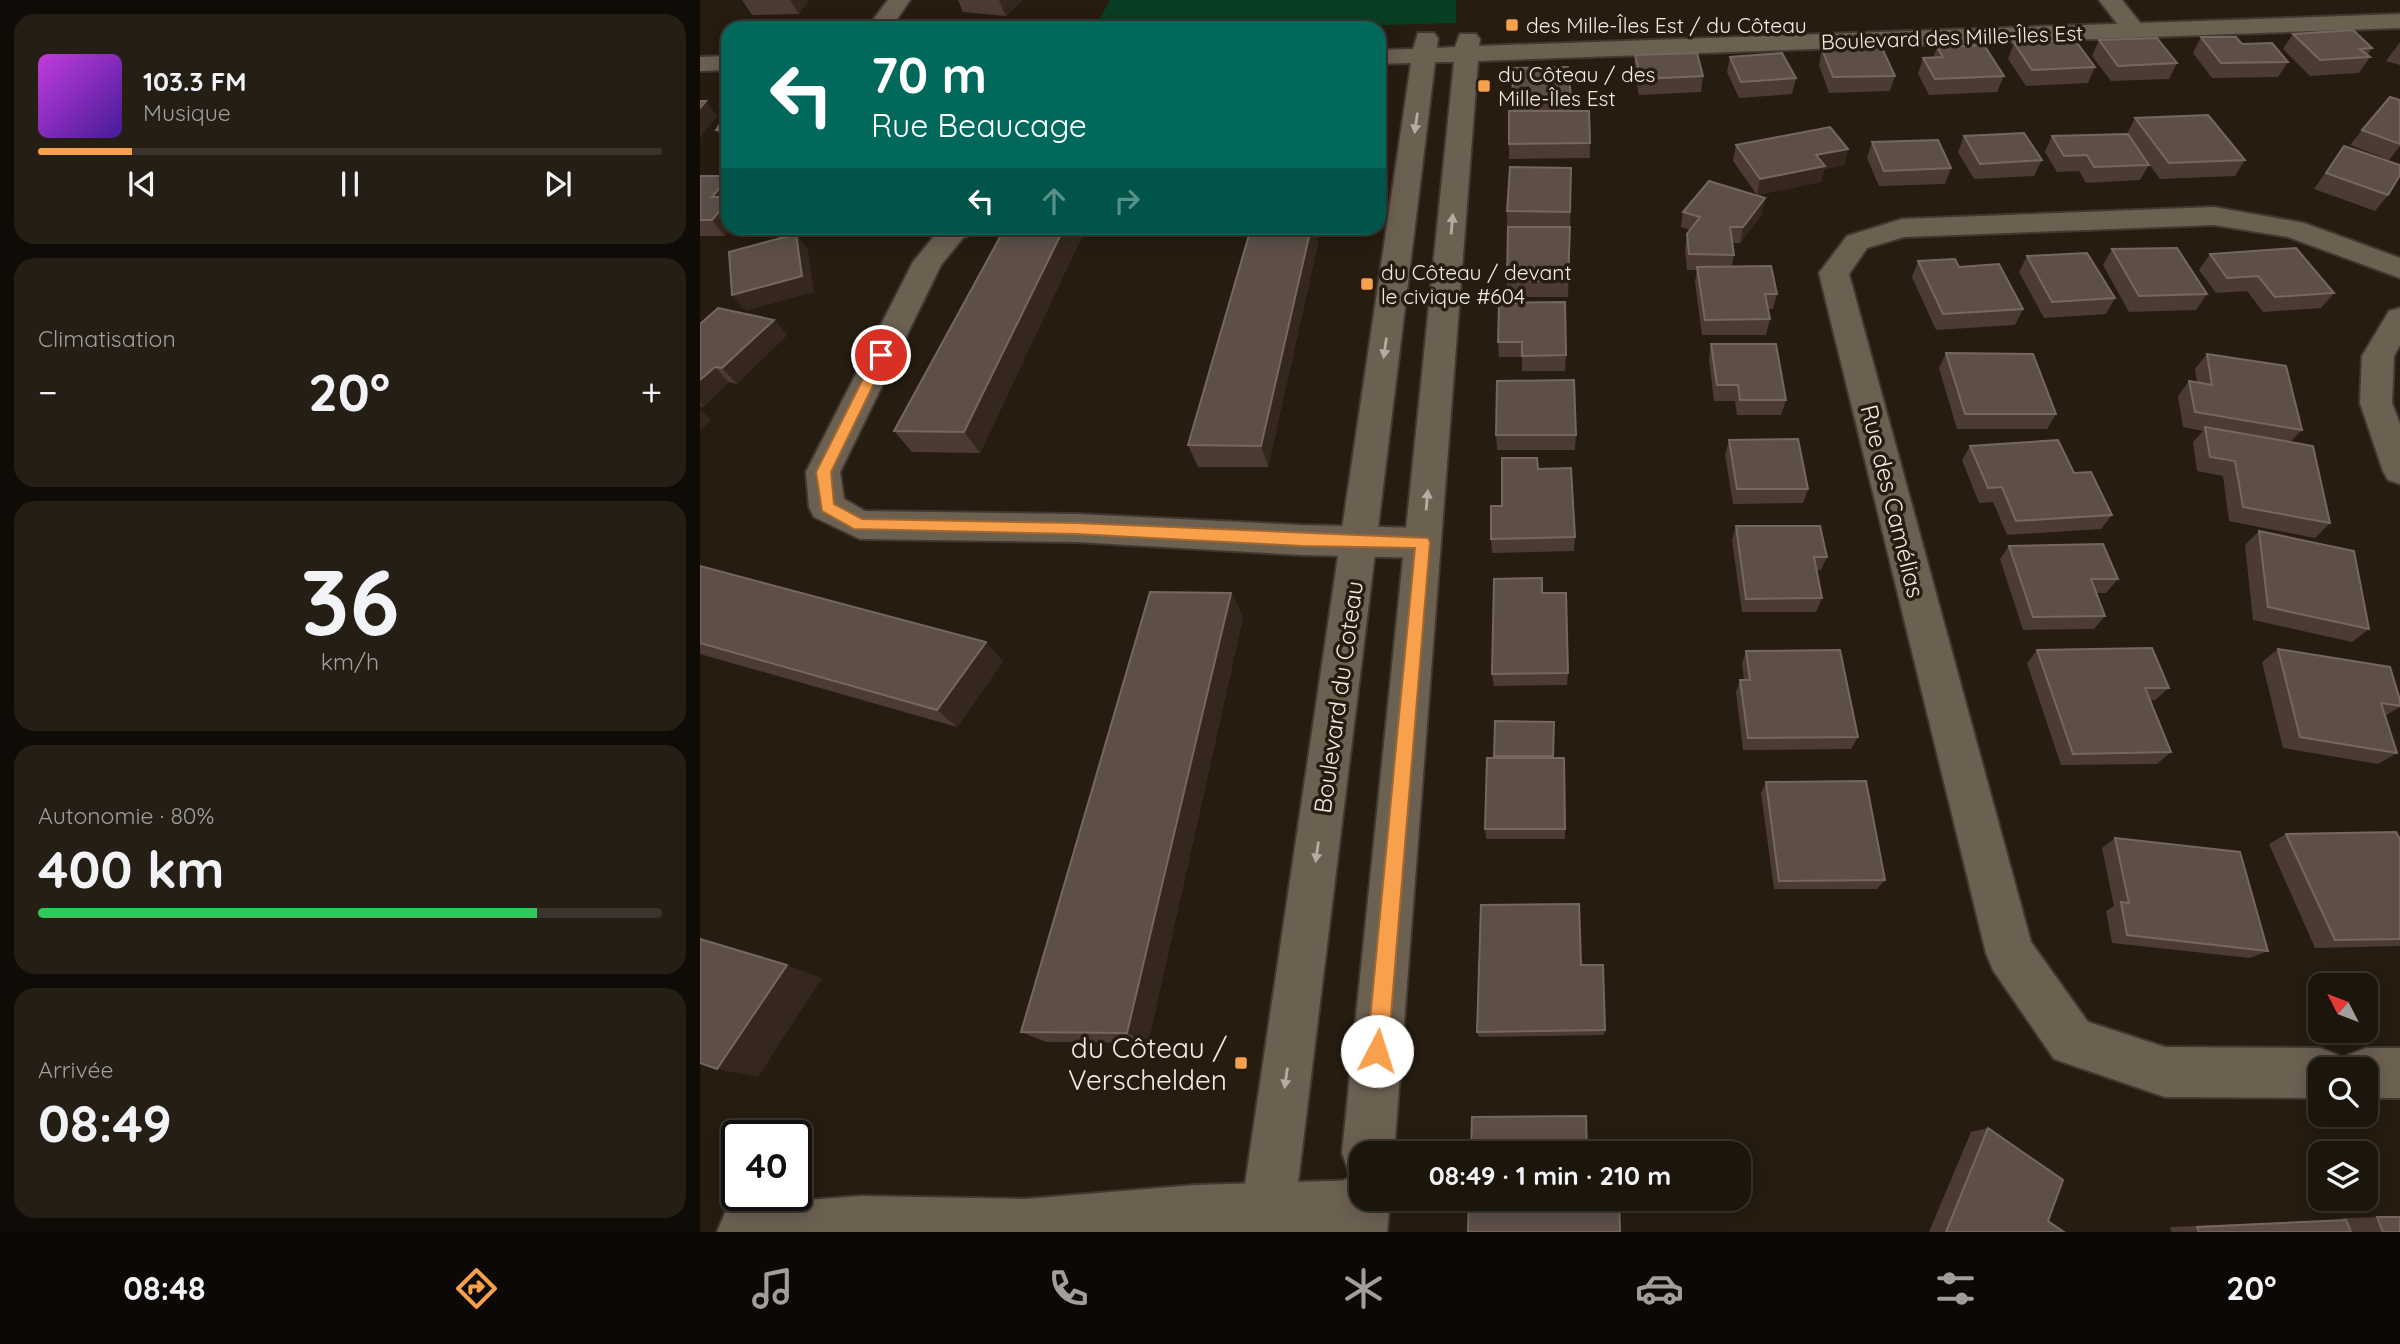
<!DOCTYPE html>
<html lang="fr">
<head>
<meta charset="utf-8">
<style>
	:root { --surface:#1c150c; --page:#251e15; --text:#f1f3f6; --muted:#a09f9d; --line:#3a342d; --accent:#f9a04c }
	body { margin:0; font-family:Quicksand,sans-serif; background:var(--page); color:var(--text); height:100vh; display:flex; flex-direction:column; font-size:26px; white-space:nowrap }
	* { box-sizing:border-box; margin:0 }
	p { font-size:23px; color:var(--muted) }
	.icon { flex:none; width:38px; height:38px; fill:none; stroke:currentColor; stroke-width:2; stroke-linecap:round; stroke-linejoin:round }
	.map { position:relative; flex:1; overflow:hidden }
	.panel { display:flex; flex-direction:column; gap:14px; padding:14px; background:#0f0c07; width:700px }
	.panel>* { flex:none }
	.banner { position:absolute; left:21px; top:21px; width:665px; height:214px; border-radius:21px; box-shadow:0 4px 18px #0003,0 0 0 2px var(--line); background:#00695c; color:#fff; overflow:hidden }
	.needle { width:46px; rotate:312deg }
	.tools { position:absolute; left:1608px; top:973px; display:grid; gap:14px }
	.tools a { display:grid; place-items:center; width:70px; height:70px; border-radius:14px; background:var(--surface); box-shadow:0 4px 18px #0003,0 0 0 2px var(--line); font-size:35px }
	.speed { position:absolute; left:21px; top:1120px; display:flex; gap:14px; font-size:35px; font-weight:700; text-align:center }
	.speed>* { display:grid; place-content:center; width:91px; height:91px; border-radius:50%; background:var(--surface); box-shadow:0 4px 18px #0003,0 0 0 2px var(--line); line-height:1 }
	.speed .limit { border:4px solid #111; border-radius:10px; background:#fff; color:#111 }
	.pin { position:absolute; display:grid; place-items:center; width:60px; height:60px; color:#fff; margin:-30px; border:4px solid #fff; border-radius:50%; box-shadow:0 2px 7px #0007 }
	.me { position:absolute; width:77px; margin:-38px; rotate:5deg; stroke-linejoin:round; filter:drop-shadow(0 0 5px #0008) }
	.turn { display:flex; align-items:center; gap:24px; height:147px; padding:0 35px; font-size:32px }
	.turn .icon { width:91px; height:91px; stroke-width:2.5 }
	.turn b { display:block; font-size:49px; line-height:60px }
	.lanes { display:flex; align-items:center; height:66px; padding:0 35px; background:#0003; justify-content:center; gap:35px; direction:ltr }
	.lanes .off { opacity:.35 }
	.big { font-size:52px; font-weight:700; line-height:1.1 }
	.panel .widget { flex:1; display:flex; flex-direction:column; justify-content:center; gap:10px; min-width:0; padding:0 24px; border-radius:21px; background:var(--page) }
	.panel .dial { align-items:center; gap:0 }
	.dial b { font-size:91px; line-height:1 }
	.song { display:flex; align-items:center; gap:21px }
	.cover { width:84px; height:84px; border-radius:10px; background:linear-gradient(135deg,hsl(290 70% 55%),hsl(260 70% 35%)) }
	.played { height:7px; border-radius:4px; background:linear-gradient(90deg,var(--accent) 15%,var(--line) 15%) }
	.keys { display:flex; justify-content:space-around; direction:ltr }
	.heat { display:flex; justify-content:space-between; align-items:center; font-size:38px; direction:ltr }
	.charge { height:10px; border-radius:5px; background:linear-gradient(90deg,#34c759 80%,var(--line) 0) }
	.trip { position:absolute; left:649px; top:1141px; width:402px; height:70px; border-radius:21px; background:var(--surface); box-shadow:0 4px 18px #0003,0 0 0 2px var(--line); font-weight:700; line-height:70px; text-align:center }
	.tab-bar { display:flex; height:112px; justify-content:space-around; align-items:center; background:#0b0805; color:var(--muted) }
	.tab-bar .icon { width:49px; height:49px }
	.tab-bar .selected { color:var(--accent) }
	.tab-bar b { font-size:32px; color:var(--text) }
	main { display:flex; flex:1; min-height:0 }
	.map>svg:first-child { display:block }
	.green { fill:#083e23 }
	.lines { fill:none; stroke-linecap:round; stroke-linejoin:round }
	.minor-casing { stroke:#413832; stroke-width:4 }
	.tertiary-casing { stroke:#413832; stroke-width:4 }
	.minor { fill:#6c6051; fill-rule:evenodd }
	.tertiary { fill:#6c6051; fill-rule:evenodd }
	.wall { fill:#4c3b35 }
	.shaded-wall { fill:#35271e }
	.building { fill:#5d4e48; stroke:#756760; stroke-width:2 }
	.oneway { fill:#b6aca1 }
	.route { fill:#f9a04c; stroke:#a26831; stroke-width:2 }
	.poi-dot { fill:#f9a04c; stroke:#261c10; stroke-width:2.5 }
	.labels { text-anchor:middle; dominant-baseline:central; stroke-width:7; stroke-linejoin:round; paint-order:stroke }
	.far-poi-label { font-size:21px; fill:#f2ebe3; stroke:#261c10; text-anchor:start }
	.far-street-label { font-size:21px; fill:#f2ebe3; stroke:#261c10 }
	.street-label { font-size:24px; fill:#f2ebe3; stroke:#261c10 }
	.near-poi-label { font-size:28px; fill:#f2ebe3; stroke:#261c10; text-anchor:end }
</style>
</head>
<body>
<main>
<section class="panel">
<div class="widget">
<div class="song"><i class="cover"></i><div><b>103.3 FM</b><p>Musique</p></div></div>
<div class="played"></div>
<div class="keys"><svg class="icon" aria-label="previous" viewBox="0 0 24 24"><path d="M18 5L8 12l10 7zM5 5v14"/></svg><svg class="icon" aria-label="pause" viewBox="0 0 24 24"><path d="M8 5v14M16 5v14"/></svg><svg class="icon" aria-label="next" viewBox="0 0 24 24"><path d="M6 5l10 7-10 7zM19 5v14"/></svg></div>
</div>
<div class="widget"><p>Climatisation</p>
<div class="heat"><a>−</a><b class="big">20°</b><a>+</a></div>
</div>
<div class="widget dial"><b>36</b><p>km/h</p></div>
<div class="widget"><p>Autonomie · 80%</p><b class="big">400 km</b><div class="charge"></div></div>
<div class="widget"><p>Arrivée</p><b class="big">08:49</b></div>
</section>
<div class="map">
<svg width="1700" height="1232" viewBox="0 0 1700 1232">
	<rect width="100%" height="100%" fill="#261c10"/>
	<path class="green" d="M410,0h346v23l-174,5h-188z"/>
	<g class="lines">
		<g class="minor-casing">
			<g id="minor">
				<path d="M188,0h22l-19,28h-24z"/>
				<path d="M1399,0h23l24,30 -4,5h-16z"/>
				<path d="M1514,207l90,16 96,35v20l-112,-41 -74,-12 -310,12 -37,11 -18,26 182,668 57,80 77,25 155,1 18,7 5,13 5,-13 18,-7h34v50h-34v-29h-46v29l-155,-1 -111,-38 -61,-89 -7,-17 -167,-680 28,-37 55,-17z"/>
				<path d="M241,228h35l-4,6 -9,4 -22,27 -101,207 4,27 21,12 211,3 226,11 121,3 13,5 5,10 -5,10 -13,5 -121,-3 -226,-13 -216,-3 -46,-22 -5,-10 -3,-35 107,-210z"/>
				<path d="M1700,308v37l-6,11 -2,47 8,21v60l-12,-4 -5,-9 -23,-68 2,-47 27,-45z"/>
				<path d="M662,1180v19h24l3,8 -8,19 -14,6h-650l8,-19 19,-8 117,-9 164,3 170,-14z"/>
			</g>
		</g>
		<g class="tertiary-casing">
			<g id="tertiary">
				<path d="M1700,14v14l-922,33 -84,1092h-32v46h28l-3,33h-54l3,-33 8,-19 13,-5 -8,-3 -7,-19 112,-1091h-19l-143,1170h-54l173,-1169 -32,1v-14l34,-1 5,-16h16l4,5 -1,10 18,-1 5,-13h16l4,5 -1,7z"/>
				<path d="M28,56v14l-28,1v-14z"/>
			</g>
		</g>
		<use href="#minor" class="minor"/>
		<use href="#tertiary" class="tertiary"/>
	</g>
	<g class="wall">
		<path d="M42,0h67l-10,14 -47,1z"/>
		<path d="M258,0h64l-16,16 -43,-4z"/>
		<path d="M1593,34l79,14 -5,7 3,2 -11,16 -49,3 -27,-27z"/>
		<path d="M1501,37l41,7 46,18 -10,15 -66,1 -19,-25z"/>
		<path d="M1399,40l78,23 -8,16 -58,2 -19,-25z"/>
		<path d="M1700,42v23l-14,-4z"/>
		<path d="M1314,43l81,24 -7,16 -62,3 -18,-27z"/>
		<path d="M1237,47l67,29 -7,16 -68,3 -11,-21 5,-16h10z"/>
		<path d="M1122,49l73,27 -5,15 -61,2 -10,-28z"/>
		<path d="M935,55l68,21 -2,16 -62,3 -5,-24z"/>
		<path d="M1030,57l66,21 -4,16 -53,4 -12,-26z"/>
		<path d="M812,68l59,29 -1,14 20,32v15l-81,1v-15l4,-33z"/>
		<path d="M1700,100v46l-11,14 -39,-15 12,-15z"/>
		<path d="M28,113v32l-12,-15z"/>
		<path d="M1435,118l110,42 -10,16 -75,3 -22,-30 11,16 -9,15 -54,3 -7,-12 -22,1 -12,-20 7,-16 75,-2z"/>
		<path d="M1264,136l78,24 -8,16 -60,3 -16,-27z"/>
		<path d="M1172,142l79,26 -6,16 -66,2 -12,-28z"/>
		<path d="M1036,145l112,4 -4,16 -20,4 -3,13 -64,13 -24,-34z"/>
		<path d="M1644,146l44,49 -13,16 -61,-22z"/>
		<path d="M871,168l-1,75 -2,54h-61v-16l51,-54h-51v-16z"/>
		<path d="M0,176l25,60h-25z"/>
		<path d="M983,212l79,2 -22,29h-8l2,12 -2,11 45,28 -4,15h-5l2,10 -4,16h-64l-7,-53 2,-12h-10l-2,-21 2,-15 3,-4 -9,-3z"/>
		<path d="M551,228h63l4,15 -50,224h-70l-10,-22z"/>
		<path d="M382,236l-102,217 -68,-1 -18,-21z"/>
		<path d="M1412,249l95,45 -11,16 -67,2 -26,-47z"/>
		<path d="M1510,254l124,39 -13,15 -58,4 -16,-21 -31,2 -17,-23z"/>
		<path d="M1327,256l88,42 -9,16 -62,4 -25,-46z"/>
		<path d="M1218,261l41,6 64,42 -8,16 -79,5 -24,-53z"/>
		<path d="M799,303l67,52 -1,16h-43v-14h-23l-1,-15z"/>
		<path d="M74,320l13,15 -50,49 -8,-2 -26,25 -3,-1v-82z"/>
		<path d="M1011,344l75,56 -5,15h-44l-2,-14h-21l-5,-42z"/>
		<path d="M1246,353l110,61 -9,15h-90l-18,-61z"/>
		<path d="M1507,354l95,76 -12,12 40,81 -15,15 -86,-17 -6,-45 -26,-5 -4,-29 10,-11 -20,-4 -5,-31 11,-15 8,1 -2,-13z"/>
		<path d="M796,435h80l-1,15h-78z"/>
		<path d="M1029,440l79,49 -5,14 -70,1 -8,-49z"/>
		<path d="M1270,446l142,69 -11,14 -94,6 -14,-33 -14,1 -17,-43z"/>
		<path d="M838,469l37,68 -1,14 -82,2 -1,-14 11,-33z"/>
		<path d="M1036,526l91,31 -6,13h-4l5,28 -6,14h-74l-10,-72z"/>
		<path d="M1559,531l110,98 -17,13 -99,-22 -8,-75z"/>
		<path d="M1309,546l109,33 -12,14h-10l9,23 -11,13 -71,1 -23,-71z"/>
		<path d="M0,566l303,95 -46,66 -257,-73z"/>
		<path d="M531,593l12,24 -95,426 -102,-1 -25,-10z"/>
		<path d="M842,593l26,80 -1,12 -73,1 -2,-12z"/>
		<path d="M1578,649l122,51v7l-15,9 12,37 -19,11 -95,-16 -21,-86z"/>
		<path d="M1337,650l132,38 -14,12h-5l21,52 -14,12 -96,1 -34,-102z"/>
		<path d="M1046,651l112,86 -7,12 -108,1 -7,-58 4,-12h4l-2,-17z"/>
		<path d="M854,722l-1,36 12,71v10h-79l-1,-10 9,-73z"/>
		<path d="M1066,782l119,98 -8,9h-103l-13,-96z"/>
		<path d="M1586,834l114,5v107l-85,2 -46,-104z"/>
		<path d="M1415,838l153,113 -18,7 -138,-15 -6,-32 8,-5 -12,-58z"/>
		<path d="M881,965l24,65 -1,5 -125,2 -2,-5z"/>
		<path d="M1288,1128l60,93 16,11h-135l42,-100z"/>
		<path d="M1700,1217v15h-229l-1,-5 173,-7 -1,-2z"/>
	</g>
	<g class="shaded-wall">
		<path d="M90,0h19l-10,14z"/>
		<path d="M300,0h22l-16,16 -7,-15z"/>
		<path d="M6,101l11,15 -17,22v-30z"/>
		<path d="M1148,149l-4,16 -20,4 -3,13 -64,13 3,-16 56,-24z"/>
		<path d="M28,178v50h4l-7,8 -13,-16v-23z"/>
		<path d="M1065,198l-3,16 -22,29 3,-16z"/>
		<path d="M364,228h14l4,8 -102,217 -16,-21z"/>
		<path d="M611,228h3l4,15 -50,224 -7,-21z"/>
		<path d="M96,234l12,16 6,42 -68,19 -14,-16z"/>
		<path d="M74,320l13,15 -50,49 -15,-16z"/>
		<path d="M15,367l14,15 -26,25 -3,-4v-23z"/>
		<path d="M0,409l11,11 -11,11z"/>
		<path d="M531,593l12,24 -95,426 -21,-10z"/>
		<path d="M286,642l17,19 -46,66 -20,-17z"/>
		<path d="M87,965l35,13 -64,99 -41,-8z"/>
	</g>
	<g class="building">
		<path d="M1653,30l19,18 -12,1 10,8 -50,3 -27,-26z"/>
		<path d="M1501,37h35l6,7 30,-1 16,19 -67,1z"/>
		<path d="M1457,38l20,25 -59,3 -19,-26z"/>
		<path d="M1375,40l20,27 -63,3 -18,-27z"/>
		<path d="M1284,45l20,31 -69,3 -12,-21 20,-1 -6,-10z"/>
		<path d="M1182,48l13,28 -62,1 -11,-28z"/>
		<path d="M997,53l6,23 -62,3 -6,-24z"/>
		<path d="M1082,53l14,25 -55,4 -11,-25z"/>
		<path d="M868,67l3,30h-58l-1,-29z"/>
		<path d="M1690,97l10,3v44l-38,-14z"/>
		<path d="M0,101h6l-6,7z"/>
		<path d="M809,111h80l1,32 -81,1z"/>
		<path d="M28,113v17h-12z"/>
		<path d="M1508,115l37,45 -76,3 -34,-45z"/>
		<path d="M1130,127l18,22 -32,6 9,11 -65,13 -24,-34z"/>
		<path d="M1324,133l18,27 -62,4 -16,-28z"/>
		<path d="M1428,134l21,31 -55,2 -7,-12 -23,1 -12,-20z"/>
		<path d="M1238,140l13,28 -67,3 -12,-29z"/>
		<path d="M1644,146l56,19v10l-12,20 -62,-22z"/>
		<path d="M810,167l61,1 -1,44 -63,-1z"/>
		<path d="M0,176h28v2l-16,19h16v4l-16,19h-12z"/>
		<path d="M1009,181l56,17 -22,29h-13l4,28 -45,-1 -2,-20 13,-17 -17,-5z"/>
		<path d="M808,227h62l-2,54h-61z"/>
		<path d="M305,228h59l-100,204 -70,-1z"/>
		<path d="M551,228h60l-50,218 -73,-1z"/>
		<path d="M96,234l6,42 -70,19 -3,-43z"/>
		<path d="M1477,248l30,46 -68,2 -27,-47z"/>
		<path d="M1596,248l38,45 -59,4 -17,-21 -31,2 -17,-24z"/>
		<path d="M1387,253l28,45 -63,4 -25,-46z"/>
		<path d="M1255,259l4,8 40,-3 24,45 -80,5 -25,-53z"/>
		<path d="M1071,266l6,28h-12l5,25 -65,1 -8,-53z"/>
		<path d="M865,302l1,53 -44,1v-14h-24l1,-39z"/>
		<path d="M18,308l56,12 -52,48 -7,-1 -15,13v-56z"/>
		<path d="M1011,344h65l10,56h-46l-2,-15h-21z"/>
		<path d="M1246,353l87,1 23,60h-91z"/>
		<path d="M1507,354l79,12 16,64 -107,-18 -6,-31 23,4z"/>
		<path d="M874,380l2,55h-80l1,-54z"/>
		<path d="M1505,427l108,19 17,77 -87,-16 -8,-46 -25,-4z"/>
		<path d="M1098,439l10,50h-71l-8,-49z"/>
		<path d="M1358,440l16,33 17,-1 21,43 -96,6 -14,-34 -14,1 -18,-42z"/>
		<path d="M802,458h35l1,11 33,-1 4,69 -84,2v-33h11z"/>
		<path d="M1036,526h84l7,31h-13l8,41 -76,1z"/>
		<path d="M1559,531l95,20 15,78 -101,-22z"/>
		<path d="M1403,544l15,35h-27l14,37 -72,1 -24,-71z"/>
		<path d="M0,566l286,76 -49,68 -237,-67z"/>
		<path d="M842,578v15h24l2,80 -76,1 2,-95z"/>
		<path d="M450,592l81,1 -104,440 -106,-1z"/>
		<path d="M1452,648l17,40h-24l26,64 -98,2 -36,-104z"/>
		<path d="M1578,649l112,18 10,33v6l-19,-3 16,50 -97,-16z"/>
		<path d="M1140,650l18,87 -110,1 -8,-58h10l-4,-29z"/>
		<path d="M795,721l59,1 -1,34h-59z"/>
		<path d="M787,758h77l1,71h-80z"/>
		<path d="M1166,781l19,99 -106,1 -13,-99z"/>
		<path d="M1696,832l4,7v100l-65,1 -49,-106z"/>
		<path d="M1415,838l125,14 28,99 -141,-16 -6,-33 8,1z"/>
		<path d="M879,904l2,61h22l2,65 -128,2 4,-127z"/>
		<path d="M0,939l87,26 -70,104 -17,-6z"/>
		<path d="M886,1116l1,37h-116l1,-36z"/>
		<path d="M1288,1128l75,52 -15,41 16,11h-118z"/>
		<path d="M769,1199h150l1,33h-152z"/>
		<path d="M1677,1217h23v15h-17z"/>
		<path d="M1646,1220l5,12h-152l-2,-5z"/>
	</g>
	<defs><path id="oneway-solid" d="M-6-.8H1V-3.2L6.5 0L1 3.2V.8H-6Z" transform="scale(1.75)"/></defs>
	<g class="oneway">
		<use href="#oneway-solid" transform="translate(716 123) rotate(98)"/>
		<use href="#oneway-solid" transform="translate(752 224) rotate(-85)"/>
		<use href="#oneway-solid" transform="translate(685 348) rotate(98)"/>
		<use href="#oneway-solid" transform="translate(727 500) rotate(-85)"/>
		<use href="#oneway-solid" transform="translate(617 852) rotate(98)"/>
		<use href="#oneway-solid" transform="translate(586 1078) rotate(98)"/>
	</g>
	<path class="route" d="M181,351l7,4 -57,117 3,32 28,15 214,4 352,15 2,4 -42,509 -3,7 -8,3 -7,-3 -3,-7 48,-503 -113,-2 -226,-12 -222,-5 -32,-18 -6,-39 59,-117z"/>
	<g class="poi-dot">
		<rect x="805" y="18" width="14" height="14" rx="3.5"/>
		<rect x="777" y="79" width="14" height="14" rx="3.5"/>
		<rect x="660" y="277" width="14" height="14" rx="3.5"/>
		<rect x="534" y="1056" width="14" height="14" rx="3.5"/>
	</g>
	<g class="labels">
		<g class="far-poi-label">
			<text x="826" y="25">des Mille-Îles Est / du Côteau</text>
			<text x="798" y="74">du Côteau / des<tspan x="798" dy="24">Mille-Îles Est</tspan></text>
			<text x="681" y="272">du Côteau / devant<tspan x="681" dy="24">le civique #604</tspan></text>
		</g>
		<g class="far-street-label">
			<text transform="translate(1252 37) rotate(-2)">Boulevard des Mille-Îles Est</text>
		</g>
		<g class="street-label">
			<text transform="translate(1193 501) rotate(76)">Rue des Camélias</text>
			<text transform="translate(638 697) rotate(-82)">Boulevard du Coteau</text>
		</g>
		<g class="near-poi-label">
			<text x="527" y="1047">du Côteau /<tspan x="527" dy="32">Verschelden</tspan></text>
		</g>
	</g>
</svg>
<div class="tools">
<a><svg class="needle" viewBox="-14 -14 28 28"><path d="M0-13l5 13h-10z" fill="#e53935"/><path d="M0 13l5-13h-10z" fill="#a09f9d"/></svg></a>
<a><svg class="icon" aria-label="search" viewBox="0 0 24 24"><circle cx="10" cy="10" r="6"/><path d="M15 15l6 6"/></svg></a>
<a><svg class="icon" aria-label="layers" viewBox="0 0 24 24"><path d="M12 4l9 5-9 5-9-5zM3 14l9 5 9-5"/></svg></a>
</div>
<div class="speed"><div class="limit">40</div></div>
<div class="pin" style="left:181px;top:355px;background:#d93025"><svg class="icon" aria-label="arrive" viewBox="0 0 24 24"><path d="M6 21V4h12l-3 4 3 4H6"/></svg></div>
<svg class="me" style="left:677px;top:1051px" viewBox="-20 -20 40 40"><circle r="19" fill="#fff"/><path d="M0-13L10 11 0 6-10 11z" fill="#f9a04c"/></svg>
<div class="trip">08:49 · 1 min · 210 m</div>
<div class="banner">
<div class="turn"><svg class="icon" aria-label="left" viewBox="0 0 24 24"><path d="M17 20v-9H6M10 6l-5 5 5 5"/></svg><div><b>70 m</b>Rue Beaucage</div></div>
<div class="lanes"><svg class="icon" aria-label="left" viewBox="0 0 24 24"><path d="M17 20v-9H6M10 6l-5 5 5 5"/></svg><svg class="icon off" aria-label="ahead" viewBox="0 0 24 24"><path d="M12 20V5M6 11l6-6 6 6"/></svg><svg class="icon off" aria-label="right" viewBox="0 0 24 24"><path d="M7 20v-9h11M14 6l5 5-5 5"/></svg></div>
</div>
</div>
</main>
<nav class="tab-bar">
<b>08:48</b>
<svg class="icon selected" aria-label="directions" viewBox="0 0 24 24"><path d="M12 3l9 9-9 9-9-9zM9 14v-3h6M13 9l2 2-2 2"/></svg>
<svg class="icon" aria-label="music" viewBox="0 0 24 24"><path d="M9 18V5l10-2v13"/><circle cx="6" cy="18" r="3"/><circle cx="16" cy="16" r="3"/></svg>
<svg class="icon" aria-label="phone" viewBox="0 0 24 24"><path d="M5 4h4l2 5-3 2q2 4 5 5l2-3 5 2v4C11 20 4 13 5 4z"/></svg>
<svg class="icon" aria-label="climate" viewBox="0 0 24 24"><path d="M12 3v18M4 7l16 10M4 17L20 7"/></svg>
<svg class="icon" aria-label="car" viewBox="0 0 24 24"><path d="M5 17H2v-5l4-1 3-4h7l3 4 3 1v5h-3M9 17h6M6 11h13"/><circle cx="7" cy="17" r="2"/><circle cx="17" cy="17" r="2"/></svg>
<svg class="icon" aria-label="filters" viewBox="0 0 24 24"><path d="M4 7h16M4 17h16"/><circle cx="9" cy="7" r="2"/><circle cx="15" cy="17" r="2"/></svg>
<b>20°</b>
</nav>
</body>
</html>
